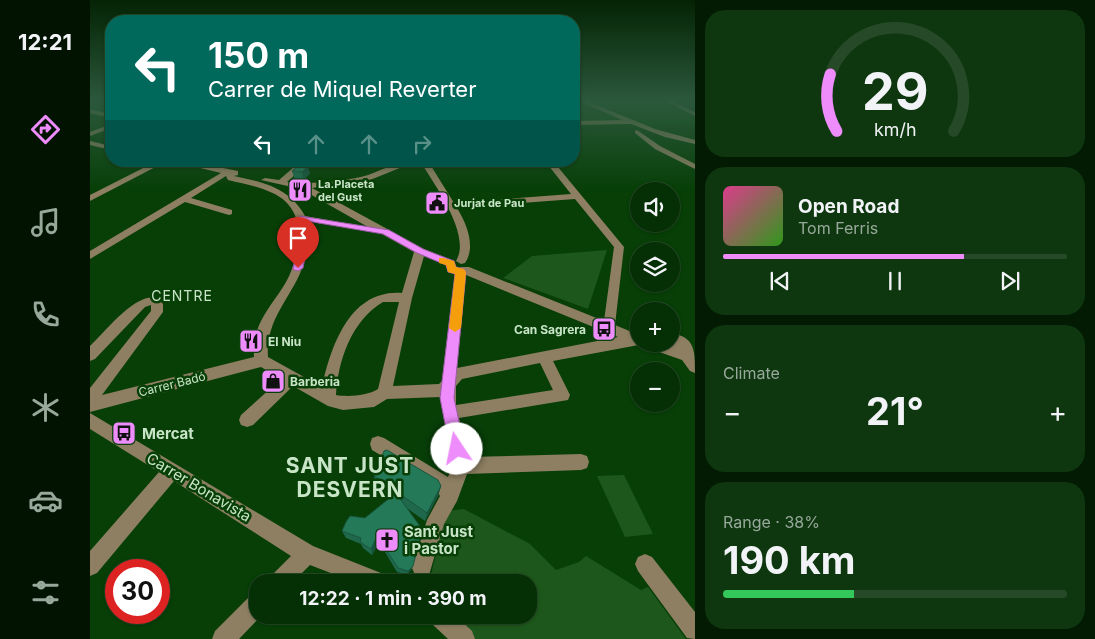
<!DOCTYPE html>
<html lang="en">
<head>
<meta charset="utf-8">
<style>
	:root { --surface:#052f05; --page:#0e370f; --text:#f1f3f6; --muted:#97a99a; --line:#264a27; --accent:#ed8cfa }
	body { margin:0; font-family:Inter,sans-serif; background:var(--page); color:var(--text); height:100vh; display:flex; flex-direction:column; font-size:19px; white-space:nowrap }
	* { box-sizing:border-box; margin:0 }
	p { font-size:16px; color:var(--muted) }
	.icon { flex:none; width:28px; height:28px; fill:none; stroke:currentColor; stroke-width:2; stroke-linecap:round; stroke-linejoin:round }
	.map { position:relative; flex:1; overflow:hidden }
	.side { display:flex; flex-direction:column; gap:10px; padding:10px; background:#031a03; width:400px }
	.side>* { flex:none }
	.top-card { position:absolute; left:15px; top:15px; width:475px; height:152px; border-radius:20px; box-shadow:0 1px 4px #0004,0 0 0 1px var(--line); background:#00695c; color:#fff; overflow:hidden }
	.buttons { position:absolute; left:540px; top:182px; display:grid; gap:10px }
	.buttons a { display:grid; place-items:center; width:50px; height:50px; border-radius:50%; background:var(--surface); box-shadow:0 1px 4px #0004,0 0 0 1px var(--line); font-size:25px }
	.speed { position:absolute; left:15px; top:559px; display:flex; gap:10px; font-size:25px; font-weight:700; text-align:center }
	.speed>* { display:grid; place-content:center; width:65px; height:65px; border-radius:50%; background:var(--surface); box-shadow:0 1px 4px #0004,0 0 0 1px var(--line); line-height:1 }
	.speed .limit { border:8px solid #d22; background:#fff; color:#111 }
	.pin { position:absolute; display:grid; place-items:center; width:42px; height:42px; color:#fff; margin:-51px -21px; border-radius:50% 50% 50% 0; rotate:-45deg; box-shadow:0 0 5px #0007 }
	.pin .icon { rotate:45deg }
	.me { position:absolute; width:55px; margin:-28px; rotate:349deg; stroke-linejoin:round; filter:drop-shadow(0 0 4px #0008) }
	.turn { display:flex; align-items:center; gap:18px; height:105px; padding:0 20px; font-size:22px }
	.turn .icon { width:65px; height:65px; stroke-width:2.5 }
	.turn b { display:block; font-size:35px; line-height:42px }
	.lanes { display:flex; align-items:center; height:48px; padding:0 20px; background:#0003; justify-content:center; gap:25px; direction:ltr }
	.lanes .off { opacity:.35 }
	.big { font-size:38px; font-weight:700; line-height:1.1 }
	.side .tile { flex:1; display:flex; flex-direction:column; justify-content:center; gap:8px; min-width:0; padding:0 18px; border-radius:20px; background:var(--page) }
	.side .dial { align-items:center; gap:0 }
	.dial svg { height:130px; overflow:visible; fill:none; stroke:var(--line); stroke-width:7; stroke-linecap:round; text-anchor:middle }
	.dial text { fill:var(--text); stroke:none }
	.song { display:flex; align-items:center; gap:15px }
	.cover { width:60px; height:60px; border-radius:8px; background:linear-gradient(135deg,hsl(330 70% 55%),hsl(110 70% 35%)) }
	.played { height:5px; border-radius:2px; background:linear-gradient(90deg,var(--accent) 70%,var(--line) 70%) }
	.keys { display:flex; justify-content:space-around; direction:ltr }
	.heat { display:flex; justify-content:space-between; align-items:center; font-size:28px; direction:ltr }
	.charge { height:8px; border-radius:4px; background:linear-gradient(90deg,#34c759 38%,var(--line) 0) }
	.trip { position:absolute; left:159px; top:574px; width:288px; height:50px; border-radius:20px; background:var(--surface); box-shadow:0 1px 4px #0004,0 0 0 1px var(--line); font-weight:700; line-height:50px; text-align:center }
	main { display:flex; flex:1; min-height:0 }
	.menu { display:flex; flex-direction:column; width:90px; justify-content:space-around; align-items:center; background:#021302; color:var(--muted) }
	.menu .icon { width:35px; height:35px }
	.menu .selected { color:var(--accent) }
	.menu b { font-size:22px; color:var(--text) }
	.map>svg:first-child { display:block }
	.built { fill:#094808 }
	.green { fill:#1d571b }
	.lines { fill:none; stroke-linecap:round; stroke-linejoin:round }
	.stream { stroke:#2f0435; stroke-width:1 }
	.minor { fill:#8e7f62; fill-rule:evenodd }
	.wall { fill:#1f684c }
	.shaded-wall { fill:#19553e }
	.building { fill:#247958; stroke:#19553e }
	.route { fill:#ed8cfa; stroke:#9a5ba2 }
	.slow { fill:#f59e0b }
	.labels { text-anchor:middle; dominant-baseline:central; stroke-width:5; stroke-linejoin:round; paint-order:stroke }
	.far-poi-label { font-size:11px; font-weight:bold; fill:#c9e5c7; stroke:#073f07; text-anchor:start }
	.poi-label { font-size:12px; font-weight:bold; fill:#c9e5c7; stroke:#073f07; text-anchor:start }
	.street-label { font-size:12px; fill:#c9e5c7; stroke:#073f07 }
	.neighbourhood-label { font-size:14px; letter-spacing:1px; fill:#c9e5c7; stroke:#073f07 }
	.near-poi-label { font-size:15px; font-weight:bold; fill:#c9e5c7; stroke:#073f07; text-anchor:start }
	.near-street-label { font-size:15px; fill:#c9e5c7; stroke:#073f07 }
	.near-district-label { font-size:21px; font-weight:bold; letter-spacing:1px; fill:#c9e5c7; stroke:#073f07 }
</style>
</head>
<body>
<main>
<nav class="menu">
<b>12:21</b>
<svg class="icon selected" aria-label="directions" viewBox="0 0 24 24"><path d="M12 3l9 9-9 9-9-9zM9 14v-3h6M13 9l2 2-2 2"/></svg>
<svg class="icon" aria-label="music" viewBox="0 0 24 24"><path d="M9 18V5l10-2v13"/><circle cx="6" cy="18" r="3"/><circle cx="16" cy="16" r="3"/></svg>
<svg class="icon" aria-label="phone" viewBox="0 0 24 24"><path d="M5 4h4l2 5-3 2q2 4 5 5l2-3 5 2v4C11 20 4 13 5 4z"/></svg>
<svg class="icon" aria-label="climate" viewBox="0 0 24 24"><path d="M12 3v18M4 7l16 10M4 17L20 7"/></svg>
<svg class="icon" aria-label="car" viewBox="0 0 24 24"><path d="M5 17H2v-5l4-1 3-4h7l3 4 3 1v5h-3M9 17h6M6 11h13"/><circle cx="7" cy="17" r="2"/><circle cx="17" cy="17" r="2"/></svg>
<svg class="icon" aria-label="filters" viewBox="0 0 24 24"><path d="M4 7h16M4 17h16"/><circle cx="9" cy="7" r="2"/><circle cx="15" cy="17" r="2"/></svg>
</nav>
<div class="map">
<svg width="605" height="639" viewBox="0 0 605 639">
	<rect width="100%" height="100%" fill="#073f07"/>
	<path class="built" d="M484,101h89l32,16v6l-46,3 -12,-5 -63,1z"/>
	<g class="green">
		<path d="M517,250l-19,59 -85,-31 29,-22z"/>
		<path d="M534,475l29,59 -28,3 -28,-61z"/>
		<path d="M374,509l66,35 26,26 23,-8 7,-6 55,34 7,-3 38,52h-215l-21,-24h78v-33h-99l18,-71z"/>
	</g>
	<g class="lines">
		<path class="stream" d="M584,101l21,8"/>
		<g class="minor">
			<path d="M489,101h8l68,28 40,11v4l-30,-7 -34,-13 -57,1v-4l48,-1z"/>
			<path d="M575,101h7l23,11v4z"/>
			<path d="M0,109l21,5v4l-21,-5z"/>
			<path d="M21,124v4l-21,8v-4z"/>
			<path d="M547,130l23,16 35,18v5l-40,-20 -20,-16v-2z"/>
			<path d="M0,141l21,5v4l-21,-5z"/>
			<path d="M67,161h10l-77,40v-6z"/>
			<path d="M81,161h17l50,10v4l-4,1c29,6 56,12 71,40l63,11 -67,-38 -40,-9 4,-2 14,2 22,-19h9l-23,21c21,3 61,-1 81,-7 16,-6 31,-14 49,-14l-47,19 -58,8 112,61 30,12 1,2 -5,3 -26,-10 -12,42 -19,88 46,-2 3,-3 13,-109 6,-5h8l135,54 10,-74 -39,-48 -118,9c10,16 19,39 8,55l-4,1 -5,-3c16,-26 -22,-77 -36,-100h8l26,42 117,-9 -26,-33h8l71,86 -9,78 24,10v9h5l-91,17 17,34 -2,5 -109,18 9,39 113,-3 6,2 2,6 -2,6 -6,2 -114,4 -10,27 -13,23 -15,51 -7,3 -7,-3 -3,-7 15,-48 13,-24 -4,-7 -64,-39 -2,-6 2,-6 6,-2 6,2 64,39 4,-11 -12,-69 -53,2 -13,8 -31,3 -15,-4 -35,-20 -40,39 -6,2 -6,-2 -2,-5 2,-5 40,-36 -20,-12 -171,45v-24l61,-77v-6l-6,2 -50,52 -5,2v-15c15,-14 46,-55 68,-48l5,6v8l-61,83 152,-38c-2,-34 16,-48 32,-75 7,-12 10,-26 12,-40 4,-48 -32,-53 -70,-62l-2,-4 -35,22 41,12v4l-3,1 -44,-13 -95,57v-8l131,-78zM216,221l74,12 34,19 -12,41c-52,-4 -71,53 -80,94l-54,-30c-4,-53 50,-74 38,-136zM376,275l152,62 -161,31zM293,302h16l-21,87c-11,7 -30,8 -42,6 2,-34 15,-74 47,-93zM450,363l13,27 -97,15v-19l6,-7z"/>
			<path d="M278,161l-5,3 -4,-2 1,-1z"/>
			<path d="M581,333c24,4 24,17 24,40l-5,-2 -8,-11 -34,-12 -2,-4h25z"/>
			<path d="M0,413l223,133 73,29 3,7h-35l-44,-17 -17,17h-24l3,-7 19,-19 -117,-75 -77,92 -7,3v-25l69,-79 -69,-43z"/>
			<path d="M555,554l7,3 43,55v27l-8,-1 -49,-67 -3,-7 3,-7z"/>
			<path d="M168,593v22h4l-23,24h-27l3,-8 35,-35z"/>
			<path d="M338,615h27l17,16 3,8h-27l-17,-16z"/>
		</g>
	</g>
	<g class="wall">
		<path d="M202,171l18,2 -6,7 -10,-2z"/>
		<path d="M284,476l67,10 -3,10 -13,25 -17,-12 5,57 -2,4 -4,5 -10,-3 -18,-30 -7,13 -9,-7 -2,-4 -15,-6 -4,-7 23,-13 26,-21 -16,-11z"/>
	</g>
	<g class="shaded-wall">
		<path d="M218,166l2,7 -6,7 -2,-8z"/>
		<path d="M351,486l-3,10 -13,25 2,-8z"/>
		<path d="M287,536l2,6 -7,13 -1,-6z"/>
		<path d="M323,566l-2,4 -4,5 1,-4z"/>
	</g>
	<g class="building">
		<path d="M210,164l8,2 -6,6 -10,-1z"/>
		<path d="M297,450l51,30 3,6 -14,27 -53,-37 10,-25z"/>
		<path d="M306,493l26,36 -9,37 -5,5 -10,-3 -21,-32 -6,13 -11,-7 1,-4 -19,-7 4,-9 4,-6 15,2z"/>
	</g>
	<linearGradient id="sky" x2="0" y2="1"><stop stop-color="#042304"/><stop offset="0.53" stop-color="#2b583c"/><stop offset="1" stop-color="#2b583c" stop-opacity="0"/></linearGradient>
	<rect width="605" height="190" fill="url(#sky)"/>
	<path class="route" d="M210,216l89,14 34,19 31,12 2,6 8,2 2,3 -12,126 11,51 -2,5 -6,2 -5,-2 -2,-5 -10,-51 15,-124 -7,-2 -2,-7 -29,-12 -34,-19 -76,-13 1,22 -5,25 -5,3 -4,-1 -1,-2 6,-25z"/>
	<path class="slow" d="M349,258h4l11,3 2,6 8,2 2,3 -5,56 -6,4 -6,-4 6,-54 -7,-2 -2,-7 -7,-2z"/>
	<defs>
		<g id="restaurant-square" transform="scale(1.25)"><rect x="-9" y="-9" width="18" height="18" rx="4" fill="#ed8cfa" stroke="#073f07"/><path d="M-5-6h1v4h1v-4h1v4h1v-4h1v5L-1.5 .5V6h-2V.5L-5-1ZM5-6V6H3V1.5H1.5Q1.5-4 5-6Z" fill="#111"/></g>
		<g id="civic-square" transform="scale(1.25)"><rect x="-9" y="-9" width="18" height="18" rx="4" fill="#ed8cfa" stroke="#073f07"/><path d="M-.6-6.5H3V-4.5H.6V-3L4-1V1h2V6H-6V1h2V-1L-.6-3ZM-1.2 2.5V6h2.4V2.5Z" fill="#111"/></g>
		<g id="bus-square" transform="scale(1.25)"><rect x="-9" y="-9" width="18" height="18" rx="4" fill="#ed8cfa" stroke="#073f07"/><path d="M-5-6H5V4H4V6H2V4H-2V6H-4V4H-5ZM-3.5-4V0h7V-4ZM-3.5 1.2v1.5H-2V1.2ZM2 1.2v1.5H3.5V1.2Z" fill="#111"/></g>
		<g id="shop-square" transform="scale(1.25)"><rect x="-9" y="-9" width="18" height="18" rx="4" fill="#ed8cfa" stroke="#073f07"/><path d="M-5-2.5h2.3a2.7 3.5 0 0 1 5.4 0H5L5.5 6h-11ZM-1.5-2.5h3a1.5 2.3 0 0 0-3 0Z" fill="#111"/></g>
		<g id="church-square" transform="scale(1.25)"><rect x="-9" y="-9" width="18" height="18" rx="4" fill="#ed8cfa" stroke="#073f07"/><path d="M-1.2-6h2.4v3.5h3.3v2.4h-3.3V6h-2.4V-.1h-3.3v-2.4h3.3Z" fill="#111"/></g>
	</defs>
	<g fill-rule="evenodd">
		<use href="#restaurant-square" x="210" y="190"/>
		<use href="#civic-square" x="347" y="203"/>
		<use href="#bus-square" x="514" y="329"/>
		<use href="#restaurant-square" x="161" y="341"/>
		<use href="#shop-square" x="183" y="381"/>
		<use href="#bus-square" x="34" y="433"/>
		<use href="#church-square" x="297" y="540"/>
	</g>
	<g class="labels">
		<g class="far-poi-label">
			<text x="228" y="184">La.Placeta<tspan x="228" dy="13">del Gust</tspan></text>
			<text x="364" y="203">Jurjat de Pau</text>
		</g>
		<g class="poi-label">
			<text x="496" y="329" text-anchor="end">Can Sagrera</text>
			<text x="178" y="341">El Niu</text>
			<text x="200" y="381">Barberia</text>
		</g>
		<g class="street-label">
			<text transform="translate(82 384) rotate(-14)">Carrer Badó</text>
		</g>
		<g class="neighbourhood-label">
			<text x="92" y="295">CENTRE</text>
		</g>
		<g class="near-poi-label">
			<text x="52" y="433">Mercat</text>
			<text x="314" y="531">Sant Just<tspan x="314" dy="17">i Pastor</tspan></text>
		</g>
		<g class="near-street-label">
			<text transform="translate(109 487) rotate(31)">Carrer Bonavista</text>
		</g>
		<g class="near-district-label">
			<text x="260" y="465">SANT JUST<tspan x="260" dy="24">DESVERN</tspan></text>
		</g>
	</g>
</svg>
<div class="buttons">
<a><svg class="icon" aria-label="sound" viewBox="0 0 24 24"><path d="M4 9h4l5-4v14l-5-4H4zM17 9q2 3 0 6"/></svg></a>
<a><svg class="icon" aria-label="layers" viewBox="0 0 24 24"><path d="M12 4l9 5-9 5-9-5zM3 14l9 5 9-5"/></svg></a>
<a>+</a>
<a>−</a>
</div>
<div class="speed"><div class="limit">30</div></div>
<div class="pin" style="left:208px;top:268px;background:#d93025"><svg class="icon" aria-label="arrive" viewBox="0 0 24 24"><path d="M6 21V4h12l-3 4 3 4H6"/></svg></div>
<svg class="me" style="left:367px;top:449px" viewBox="-20 -20 40 40"><circle r="19" fill="#fff"/><path d="M0-13L10 11 0 6-10 11z" fill="#ed8cfa"/></svg>
<div class="trip">12:22 · 1 min · 390 m</div>
<div class="top-card">
<div class="turn"><svg class="icon" aria-label="left" viewBox="0 0 24 24"><path d="M17 20v-9H6M10 6l-5 5 5 5"/></svg><div><b>150 m</b>Carrer de Miquel Reverter</div></div>
<div class="lanes"><svg class="icon" aria-label="left" viewBox="0 0 24 24"><path d="M17 20v-9H6M10 6l-5 5 5 5"/></svg><svg class="icon off" aria-label="ahead" viewBox="0 0 24 24"><path d="M12 20V5M6 11l6-6 6 6"/></svg><svg class="icon off" aria-label="ahead" viewBox="0 0 24 24"><path d="M12 20V5M6 11l6-6 6 6"/></svg><svg class="icon off" aria-label="right" viewBox="0 0 24 24"><path d="M7 20v-9h11M14 6l5 5-5 5"/></svg></div>
</div>
</div>
<section class="side">
<div class="tile dial"><svg viewBox="0 0 100 80">
<path d="M14 69A42 42 0 1 1 86 69"/>
<path d="M14 69A42 42 0 0 1 10 34" stroke="#ed8cfa"/>
<text x="50" y="56" font-size="32" font-weight="700">29</text>
<text x="50" y="72" font-size="11">km/h</text>
</svg></div>
<div class="tile">
<div class="song"><i class="cover"></i><div><b>Open Road</b><p>Tom Ferris</p></div></div>
<div class="played"></div>
<div class="keys"><svg class="icon" aria-label="previous" viewBox="0 0 24 24"><path d="M18 5L8 12l10 7zM5 5v14"/></svg><svg class="icon" aria-label="pause" viewBox="0 0 24 24"><path d="M8 5v14M16 5v14"/></svg><svg class="icon" aria-label="next" viewBox="0 0 24 24"><path d="M6 5l10 7-10 7zM19 5v14"/></svg></div>
</div>
<div class="tile"><p>Climate</p>
<div class="heat"><a>−</a><b class="big">21°</b><a>+</a></div>
</div>
<div class="tile"><p>Range · 38%</p><b class="big">190 km</b><div class="charge"></div></div>
</section>
</main>
</body>
</html>
